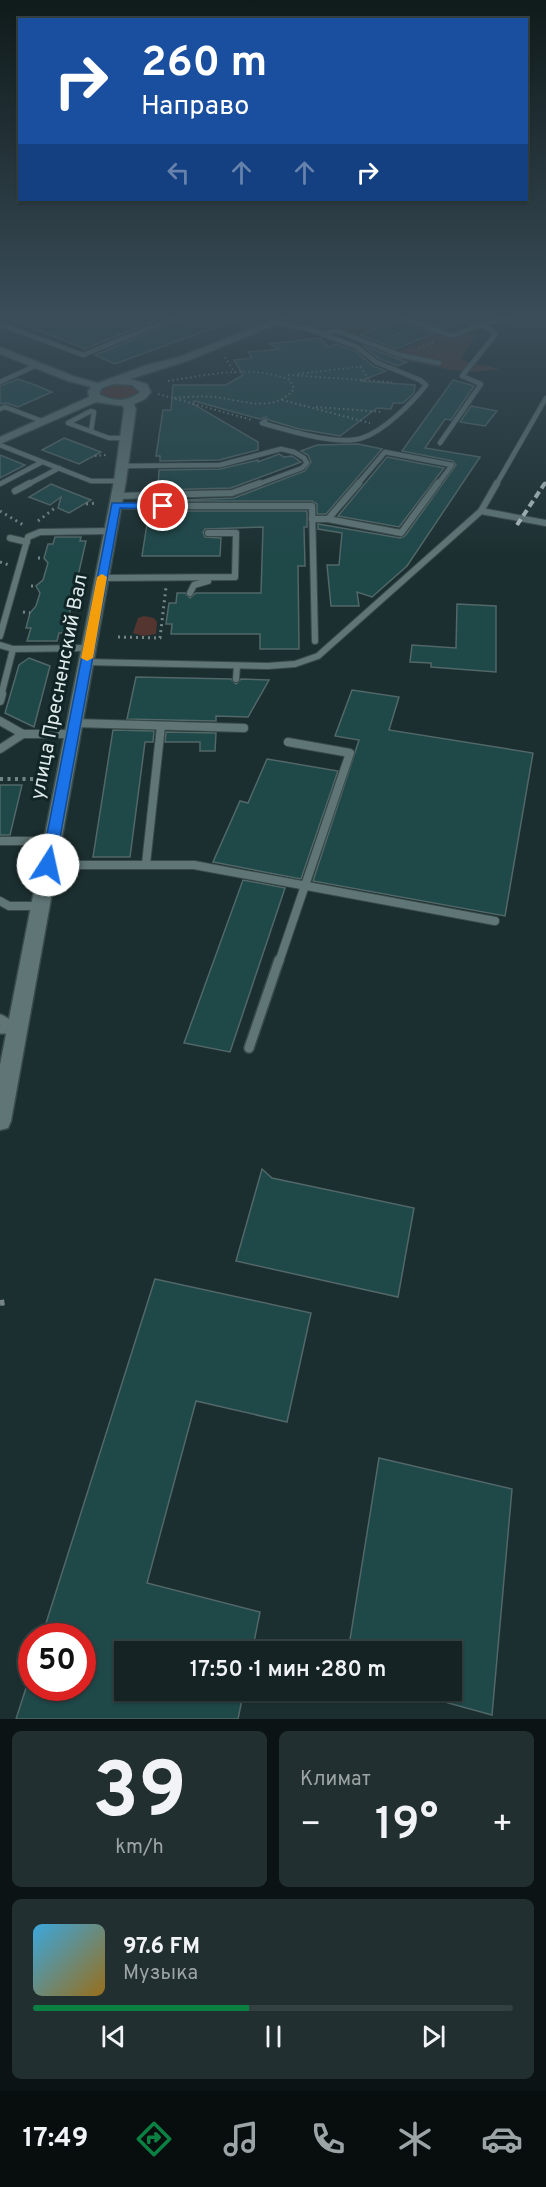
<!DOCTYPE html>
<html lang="ru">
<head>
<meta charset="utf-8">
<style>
	:root { --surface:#152324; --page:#222f31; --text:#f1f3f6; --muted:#9da4a6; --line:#344041; --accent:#0b8043 }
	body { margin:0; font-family:Overpass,sans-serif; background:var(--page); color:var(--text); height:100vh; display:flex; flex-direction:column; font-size:22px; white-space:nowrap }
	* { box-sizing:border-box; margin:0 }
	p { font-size:20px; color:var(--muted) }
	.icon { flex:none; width:33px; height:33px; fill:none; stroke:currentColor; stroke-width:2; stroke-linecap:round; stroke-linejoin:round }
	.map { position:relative; height:1719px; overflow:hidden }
	.panel { display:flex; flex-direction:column; gap:12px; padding:12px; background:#0c1314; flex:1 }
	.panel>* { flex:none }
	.top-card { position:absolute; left:18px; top:18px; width:510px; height:183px; border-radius:0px; box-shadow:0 2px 4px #0004,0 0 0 2px var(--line); background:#1a4fa0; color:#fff; overflow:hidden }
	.speed { position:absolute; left:18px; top:1623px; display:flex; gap:12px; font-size:30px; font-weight:700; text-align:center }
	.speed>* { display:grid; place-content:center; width:78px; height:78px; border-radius:50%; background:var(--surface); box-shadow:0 2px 4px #0004,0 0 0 2px var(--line); line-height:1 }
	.speed .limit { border:9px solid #d22; background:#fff; color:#111 }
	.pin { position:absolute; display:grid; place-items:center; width:51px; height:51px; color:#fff; margin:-26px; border:3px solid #fff; border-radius:50%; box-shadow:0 2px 6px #0007 }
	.me { position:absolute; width:66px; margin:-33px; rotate:10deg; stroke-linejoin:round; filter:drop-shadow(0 0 4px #0008) }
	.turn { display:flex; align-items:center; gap:21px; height:126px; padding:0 24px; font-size:27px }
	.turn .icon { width:78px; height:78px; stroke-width:2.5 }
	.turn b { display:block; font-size:42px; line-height:51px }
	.lanes { display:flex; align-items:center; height:57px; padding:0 24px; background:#0003; justify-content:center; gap:30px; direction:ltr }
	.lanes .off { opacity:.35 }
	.big { font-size:45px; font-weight:600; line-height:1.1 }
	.panel .card { flex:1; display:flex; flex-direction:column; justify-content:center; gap:9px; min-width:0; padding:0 21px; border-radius:9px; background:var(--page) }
	.panel .dial { align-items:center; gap:0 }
	.dial b { font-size:78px; line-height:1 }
	.song { display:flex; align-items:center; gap:18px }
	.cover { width:72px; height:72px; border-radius:9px; background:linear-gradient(135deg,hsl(200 70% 55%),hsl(40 70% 35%)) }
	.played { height:6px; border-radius:3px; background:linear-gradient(90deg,var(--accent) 45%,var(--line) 45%) }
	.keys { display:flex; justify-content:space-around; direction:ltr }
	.heat { display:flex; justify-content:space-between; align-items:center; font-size:33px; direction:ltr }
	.panel .tiles { flex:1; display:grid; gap:12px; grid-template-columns:1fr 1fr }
	.card:last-child { grid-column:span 2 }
	.trip { position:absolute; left:114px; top:1641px; width:348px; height:60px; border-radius:0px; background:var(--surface); box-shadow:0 2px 4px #0004,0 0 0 2px var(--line); font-weight:600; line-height:60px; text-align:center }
	.dock { display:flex; height:96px; justify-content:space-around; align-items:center; background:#080e0e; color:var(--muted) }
	.dock .icon { width:42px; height:42px }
	.dock .active { color:var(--accent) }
	.dock b { font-size:27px; color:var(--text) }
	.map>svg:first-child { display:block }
	.green { fill:#543530 }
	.building { fill:#1f4849; stroke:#526767; stroke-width:1.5 }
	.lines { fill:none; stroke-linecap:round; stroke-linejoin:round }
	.lane-far3-casing { stroke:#394a4a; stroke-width:6 }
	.lane-far2-casing { stroke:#394a4a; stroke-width:8 }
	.lane-far1-casing { stroke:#394a4a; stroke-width:10 }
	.lane-casing { stroke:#394a4a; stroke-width:12 }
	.secondary-casing { stroke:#394a4a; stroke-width:3 }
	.path-far3 { stroke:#758586; stroke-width:2; stroke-dasharray:1.5 3; stroke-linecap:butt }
	.path-far2 { stroke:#758586; stroke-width:3; stroke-dasharray:2 4; stroke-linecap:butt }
	.path-far1 { stroke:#758586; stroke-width:4; stroke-dasharray:3 4.5; stroke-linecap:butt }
	.path { stroke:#758586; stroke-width:6; stroke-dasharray:4.5 7; stroke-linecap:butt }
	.lane-far3 { stroke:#607676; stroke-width:4.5 }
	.lane-far2 { stroke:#607676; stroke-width:6 }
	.lane-far1 { stroke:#607676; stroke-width:8 }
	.lane { stroke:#607676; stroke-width:9 }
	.secondary { fill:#607676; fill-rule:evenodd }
	.rail-far1 { stroke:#b2bfc0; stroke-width:3; stroke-dasharray:5 3; stroke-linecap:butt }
	.rail { stroke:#b2bfc0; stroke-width:4; stroke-dasharray:7 4; stroke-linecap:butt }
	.route { fill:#1a73e8; stroke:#114b97; stroke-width:1.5 }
	.slow { fill:#f59e0b }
	.labels { text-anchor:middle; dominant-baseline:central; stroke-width:6; stroke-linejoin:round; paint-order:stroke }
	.street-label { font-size:20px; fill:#deeaea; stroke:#122526 }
</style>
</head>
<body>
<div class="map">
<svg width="546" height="1719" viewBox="0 0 546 1719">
	<rect width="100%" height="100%" fill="#1c2f30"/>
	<g class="green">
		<path d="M320,316h93l40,15 12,-6 -25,-9h64c-11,2 -19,7 -30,7l4,10 -17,25 9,5 31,6 -31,3 -23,-3 -56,-12 -10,-7 18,1 21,-9 -10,-6 -31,-11 -23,10 -20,-2 -3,-5 -13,-7z"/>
		<path d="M132,383l9,10 -17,8 -23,-3 -5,-7 11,-7z"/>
		<path d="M144,616l10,2 3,4 -1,12 -13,2 -10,-3 5,-15z"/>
	</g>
	<g class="building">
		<path d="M5,316h161l-81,33z"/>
		<path d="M183,316l57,2 -125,46 -20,-9 86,-35z"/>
		<path d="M413,316h27l18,7 -13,6z"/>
		<path d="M397,320l36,14 -37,15 -36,-14z"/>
		<path d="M320,338l8,9 8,-3 19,7 18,15 13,5 -26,10 55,4 -1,8 -11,10h-10l-2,6 -14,-1 -37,28 -41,-7 -30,-9 -3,-3 -6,2 -66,-18 -1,3 65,38v8l-39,10 -59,1v-5h-4l7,-46h8l2,-25h53l17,-10 -9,-15 18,-2 -4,-6 32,-3 -11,-5z"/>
		<path d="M362,345l36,14 9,3 -9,4 -20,-8z"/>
		<path d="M18,379l17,6 17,7 -34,15 -12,-4 -6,1v-18z"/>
		<path d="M453,380l21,6 -23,34 -6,-1 -20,29 55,9 -73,109 -35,31 -15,-5 2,14h-28l-4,-41h12l3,-32 -24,-4v-5l82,14 5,-2 51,-71 -3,-4 -51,-10z"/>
		<path d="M471,406l26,5 -12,15 -25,-4z"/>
		<path d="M64,438l16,6 21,8 -22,12 -37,-14z"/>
		<path d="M358,444l24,5 -56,65h-9v-10l-5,-3h-155l77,-3 71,-27 6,-9 -3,-7 -7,-4 16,-6z"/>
		<path d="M279,454l5,3 8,-1 9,6 -70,26 -73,2 1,-20 61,-1 38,-9v2z"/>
		<path d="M0,455l25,10 -25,13z"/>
		<path d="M387,457l57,11 -45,59 -61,-11z"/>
		<path d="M51,484l17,7 23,9 -22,13 -11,-5 3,-11 -11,8 -21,-8z"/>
		<path d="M149,511h158v16h-3l1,39h-7l1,83h-39v-15h-89l1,-10h-6l3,-21h7l1,-10h8l5,5 6,-5h65l2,-66 -58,2 -2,3 2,5 16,1 -1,18h-78z"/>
		<path d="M55,537h26l-1,4h6l-21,92h-6l-2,8h-30l4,-13h-5l4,-15 6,-7 4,-13 -4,-7 7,-6 5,-17 -4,-5 4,-14h5z"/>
		<path d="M457,604l39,2v66l-65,-5v-4l-21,-1 2,-17 44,3z"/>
		<path d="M29,658l21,8 -16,61 -29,-14 14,-48z"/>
		<path d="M136,677l95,2 5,5 5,-5 28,1 -21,37 -32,-1v5l-89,-2z"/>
		<path d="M352,690l47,7 -10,33 144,23 -28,163 -192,-35 46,-141 -24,-4z"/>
		<path d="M113,730l41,1 -1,11h-8l-15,115h-37z"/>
		<path d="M166,732l50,1 -1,18h-15v-9h-35z"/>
		<path d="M267,759l71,12 -37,108 -88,-17 27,-61 8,2z"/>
		<path d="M0,785h22l-12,50h-10z"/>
		<path d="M243,880l42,8 -55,164 -46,-9z"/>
		<path d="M262,1169l10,9 142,30 -16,89 -162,-36z"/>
		<path d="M155,1279l156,34 -24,109 -91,-21 -49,182 113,29 -8,40h-128v38h120l-6,29h-222l10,-31h56v-52h-40z"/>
		<path d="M379,1458l133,31 -20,226 -73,-20 1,-5h32v-38h-104z"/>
	</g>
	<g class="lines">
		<g class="lane-far3-casing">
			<g id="lane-far3">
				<path d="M399,316l53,20 28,-11 39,-9"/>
				<path d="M0,324l83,31 96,-39"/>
				<path d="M323,333l14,-2 63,24 39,8"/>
				<path d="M0,382l37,-17"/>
				<path d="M0,409l5,-2 37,14"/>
				<path d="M265,421l-3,2c25,7 75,23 100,15 22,-7 50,-35 64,-53l-6,-5 -44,-18 -19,-15 -48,-18 -32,-6"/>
				<path d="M91,431l3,-19 -3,-1 -23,12 41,15h18"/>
				<path d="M440,443l41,-59 -19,-8 33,-41 -3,-5 -12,-5"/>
				<path d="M0,445l91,36h29"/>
				<path d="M123,466l97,-1 61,-16 13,3 10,6 3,5 -5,5 -46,17"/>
				<path d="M0,484l42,-22"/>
				<path d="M27,485l32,-17"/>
				<path d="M357,485l28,-33 67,13 -15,20"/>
				<path d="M496,485l50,-87"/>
			</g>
		</g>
		<g class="lane-far2-casing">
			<g id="lane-far2">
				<path d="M15,491l15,-8"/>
				<path d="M117,496l115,-3 28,-10"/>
				<path d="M116,506h196l3,135"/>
				<path d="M481,511l65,12"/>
				<path d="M312,519h16"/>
				<path d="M328,519l73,14 37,-50"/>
				<path d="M328,519l31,-36"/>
				<path d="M10,538l17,4"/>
				<path d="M102,578l133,-1 1,-44h-28"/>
				<path d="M190,593l4,-8 14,-4"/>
				<path d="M0,636l28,-99 12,-5 71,-1"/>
				<path d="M0,645l13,4 76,-1"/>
				<path d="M86,662l182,4 27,-2 23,-8 163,-145 16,-28"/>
				<path d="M236,679l1,-13"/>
				<path d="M1,696l12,-47"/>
			</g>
		</g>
		<g class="lane-far1-casing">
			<g id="lane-far1">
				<path d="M0,701l2,-7"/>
				<path d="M0,721l23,13h50"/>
				<path d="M75,723l169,5"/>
				<path d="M0,749l23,-15"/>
				<path d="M0,841h52"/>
				<path d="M146,864l15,-138"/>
				<path d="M48,865h146l301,56"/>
				<path d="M0,901l9,5h30"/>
				<path d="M279,962l71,-209 -62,-11"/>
			</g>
		</g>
		<g class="lane-casing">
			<g id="lane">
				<path d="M0,1019l16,9"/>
				<path d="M0,1029h16"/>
				<path d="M249,1048l30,-88"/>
			</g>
		</g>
		<g class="secondary-casing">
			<path id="secondary" d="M283,316h14l-110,45 -57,18 17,5 4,8 -6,7 -11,5 2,5 -10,72 -115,640 -3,7 -8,2v-65l114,-584 10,-72 -1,-3 -27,-4 -96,42v-7l89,-40 -1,-6 3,-4 -23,-6 -68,-27v-7l76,30 22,6 49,-18 32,-8zM114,384l18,1 8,7c-12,10 -27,10 -41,2l3,-6z"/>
		</g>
		<g class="path-far3">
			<path d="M394,336l13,-6"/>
			<path d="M419,348l15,-6"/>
			<path d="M225,357l10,16"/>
			<path d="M360,367l10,14"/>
			<path d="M298,374l67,-8"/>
			<path d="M288,375l104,7"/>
			<path d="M168,381c40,-6 83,-17 122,-1l4,9c-21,25 -52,11 -80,8 -14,-1 -28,0 -42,1"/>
			<path d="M158,394l94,26"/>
			<path d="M282,400l88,23"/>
			<path d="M316,407l67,5"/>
			<path d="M95,456l11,-1"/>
		</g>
		<g class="path-far2">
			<path d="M86,504l10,-1"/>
			<path d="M0,511l25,15"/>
			<path d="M38,521l18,-14"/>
			<path d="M38,558h6"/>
			<path d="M0,562l9,3"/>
			<path d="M31,586h6"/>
			<path d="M23,612l7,1"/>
			<path d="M118,637l42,1 6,-51"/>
		</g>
		<path class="path-far1" d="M0,779h37"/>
		<path class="path" d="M0,1303l7,-1"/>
		<use href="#lane-far3" class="lane-far3"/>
		<use href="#lane-far2" class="lane-far2"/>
		<use href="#lane-far1" class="lane-far1"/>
		<use href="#lane" class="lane"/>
		<use href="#secondary" class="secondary"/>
		<path class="rail-far1" d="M544,485l2,-3"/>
		<path class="rail" d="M517,525l28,-42"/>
	</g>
	<linearGradient id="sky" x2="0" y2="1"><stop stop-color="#0f1a1a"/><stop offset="0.57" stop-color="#3a4d59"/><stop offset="1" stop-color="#3a4d59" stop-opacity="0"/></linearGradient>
	<rect width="546" height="557" fill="url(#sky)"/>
	<path class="route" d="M112,503h51l5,3 -5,3 -43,-1 -65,357 -7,5 -7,-5z"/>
	<path class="slow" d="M102,574l5,3 -14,81 -6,3 -6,-3 16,-81z"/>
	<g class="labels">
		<g class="street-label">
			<text transform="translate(60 687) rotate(-79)">улица Пресненский Вал</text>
		</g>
	</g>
</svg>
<div class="speed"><div class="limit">50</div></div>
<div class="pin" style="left:163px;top:506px;background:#d93025"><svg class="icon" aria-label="arrive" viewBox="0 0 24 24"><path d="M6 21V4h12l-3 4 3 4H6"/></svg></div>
<svg class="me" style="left:48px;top:865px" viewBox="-20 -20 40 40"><circle r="19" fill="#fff"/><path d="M0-13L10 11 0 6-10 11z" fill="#1a73e8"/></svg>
<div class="trip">17:50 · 1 мин · 280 m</div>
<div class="top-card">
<div class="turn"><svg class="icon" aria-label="right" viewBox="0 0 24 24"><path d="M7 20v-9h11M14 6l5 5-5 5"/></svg><div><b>260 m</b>Направо</div></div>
<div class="lanes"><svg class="icon off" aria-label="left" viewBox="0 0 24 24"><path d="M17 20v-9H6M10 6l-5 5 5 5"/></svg><svg class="icon off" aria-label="ahead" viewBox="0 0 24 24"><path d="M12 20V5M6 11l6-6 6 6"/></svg><svg class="icon off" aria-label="ahead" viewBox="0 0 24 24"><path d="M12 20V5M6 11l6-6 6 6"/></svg><svg class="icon" aria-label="right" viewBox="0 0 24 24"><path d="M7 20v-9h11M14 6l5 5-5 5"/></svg></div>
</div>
</div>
<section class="panel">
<div class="tiles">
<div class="card dial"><b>39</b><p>km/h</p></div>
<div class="card"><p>Климат</p>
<div class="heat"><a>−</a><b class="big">19°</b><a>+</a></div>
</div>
<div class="card">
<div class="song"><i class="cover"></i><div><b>97.6 FM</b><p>Музыка</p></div></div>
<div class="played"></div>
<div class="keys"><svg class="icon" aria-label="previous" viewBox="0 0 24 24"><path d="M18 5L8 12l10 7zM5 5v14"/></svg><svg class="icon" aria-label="pause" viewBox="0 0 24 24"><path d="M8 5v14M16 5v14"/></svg><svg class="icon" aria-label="next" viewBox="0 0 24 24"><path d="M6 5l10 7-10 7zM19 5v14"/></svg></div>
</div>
</div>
</section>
<nav class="dock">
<b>17:49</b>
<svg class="icon active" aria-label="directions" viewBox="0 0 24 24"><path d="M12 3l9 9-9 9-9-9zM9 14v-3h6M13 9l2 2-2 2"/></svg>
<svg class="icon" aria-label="music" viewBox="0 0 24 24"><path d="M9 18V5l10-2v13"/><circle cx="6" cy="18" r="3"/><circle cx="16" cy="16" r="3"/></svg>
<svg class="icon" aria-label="phone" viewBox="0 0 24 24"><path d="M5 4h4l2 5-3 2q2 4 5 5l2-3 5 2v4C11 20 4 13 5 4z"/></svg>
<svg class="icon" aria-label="climate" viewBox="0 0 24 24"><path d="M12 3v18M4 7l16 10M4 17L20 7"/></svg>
<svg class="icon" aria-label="car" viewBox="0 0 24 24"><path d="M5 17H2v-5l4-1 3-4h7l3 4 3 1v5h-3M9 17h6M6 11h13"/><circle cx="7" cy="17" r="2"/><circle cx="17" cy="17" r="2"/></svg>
</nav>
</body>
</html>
